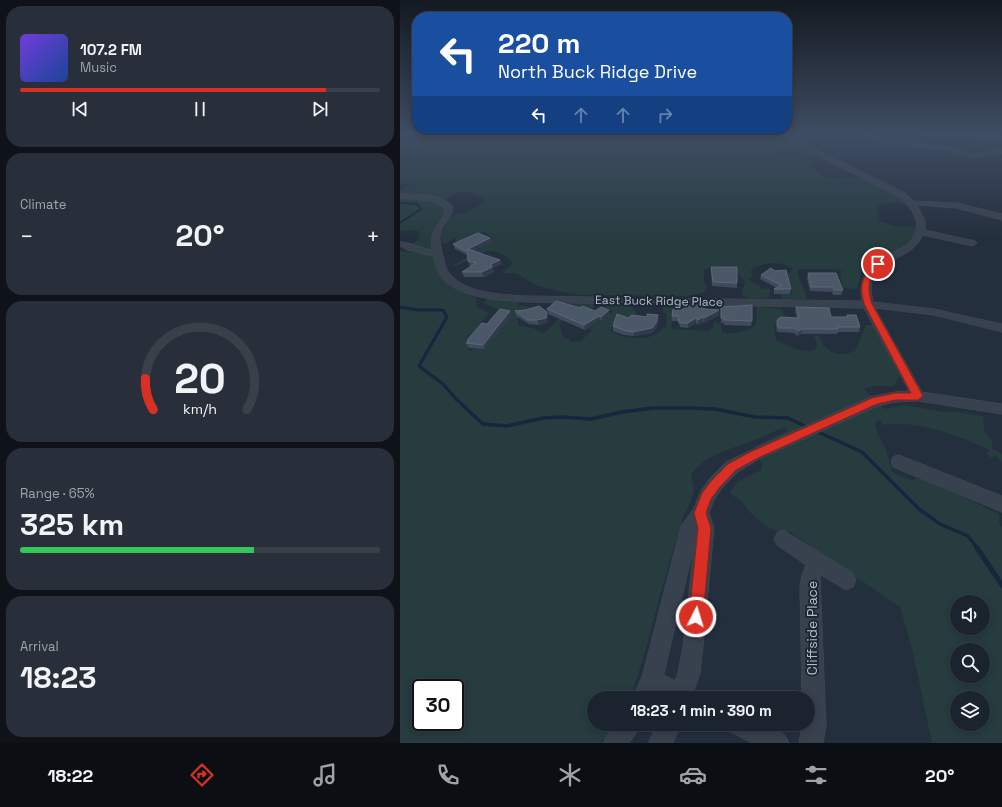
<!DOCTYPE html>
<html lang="en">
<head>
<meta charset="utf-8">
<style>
	:root { --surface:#1b232e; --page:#282f3a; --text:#f1f3f6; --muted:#a0a4aa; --line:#39404a; --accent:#d93025 }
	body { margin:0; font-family:"Space Grotesk",sans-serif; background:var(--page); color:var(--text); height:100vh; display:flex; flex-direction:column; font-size:15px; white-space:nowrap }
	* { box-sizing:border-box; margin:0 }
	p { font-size:13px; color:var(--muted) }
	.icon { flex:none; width:22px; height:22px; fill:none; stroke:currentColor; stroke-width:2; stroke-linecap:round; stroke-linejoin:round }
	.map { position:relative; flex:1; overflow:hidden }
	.details { display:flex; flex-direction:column; gap:6px; padding:6px; background:#0f1319; width:400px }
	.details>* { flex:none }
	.top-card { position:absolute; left:12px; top:12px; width:380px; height:122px; border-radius:16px; box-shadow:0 2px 10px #0003,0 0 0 1px var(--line); background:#1a4fa0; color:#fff; overflow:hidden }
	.fabs { position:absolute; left:550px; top:595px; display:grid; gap:8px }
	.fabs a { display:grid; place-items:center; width:40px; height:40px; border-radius:50%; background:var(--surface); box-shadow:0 2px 10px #0003,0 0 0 1px var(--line); font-size:20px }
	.speed { position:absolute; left:12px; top:679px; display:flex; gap:8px; font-size:20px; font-weight:700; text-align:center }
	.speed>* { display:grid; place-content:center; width:52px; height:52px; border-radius:50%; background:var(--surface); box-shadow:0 2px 10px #0003,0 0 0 1px var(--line); line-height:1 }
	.speed .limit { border:2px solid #111; border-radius:6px; background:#fff; color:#111 }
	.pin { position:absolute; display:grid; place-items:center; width:34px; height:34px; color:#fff; margin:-17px; border:2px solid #fff; border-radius:50%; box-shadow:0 1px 4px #0007 }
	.me { position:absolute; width:44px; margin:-22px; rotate:5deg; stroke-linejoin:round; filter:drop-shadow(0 0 3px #0008) }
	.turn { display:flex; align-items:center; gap:14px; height:84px; padding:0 20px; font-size:18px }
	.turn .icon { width:52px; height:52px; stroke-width:2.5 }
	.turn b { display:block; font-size:28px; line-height:34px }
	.lanes { display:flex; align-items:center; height:38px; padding:0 20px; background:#0003; justify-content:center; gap:20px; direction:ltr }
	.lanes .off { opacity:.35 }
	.big { font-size:30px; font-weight:700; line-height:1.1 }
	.details .widget { flex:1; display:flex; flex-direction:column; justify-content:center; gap:6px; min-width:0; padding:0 14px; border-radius:16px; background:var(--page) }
	.details .dial { align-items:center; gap:0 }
	.dial svg { height:104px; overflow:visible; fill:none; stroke:var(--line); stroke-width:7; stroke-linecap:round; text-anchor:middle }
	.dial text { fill:var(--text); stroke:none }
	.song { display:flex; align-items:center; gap:12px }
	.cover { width:48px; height:48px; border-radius:6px; background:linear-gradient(135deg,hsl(260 70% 55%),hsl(220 70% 35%)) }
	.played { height:4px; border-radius:2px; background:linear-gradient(90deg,var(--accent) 85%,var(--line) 85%) }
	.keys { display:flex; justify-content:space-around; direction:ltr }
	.heat { display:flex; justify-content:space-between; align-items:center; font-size:22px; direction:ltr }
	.charge { height:6px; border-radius:3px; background:linear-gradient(90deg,#34c759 65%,var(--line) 0) }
	.trip { position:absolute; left:187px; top:691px; width:228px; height:40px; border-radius:20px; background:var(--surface); box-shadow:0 2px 10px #0003,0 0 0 1px var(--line); font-weight:700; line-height:40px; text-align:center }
	.tab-bar { display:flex; height:64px; justify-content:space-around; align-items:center; background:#0b0e12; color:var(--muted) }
	.tab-bar .icon { width:28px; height:28px }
	.tab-bar .selected { color:var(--accent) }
	.tab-bar b { font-size:18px; color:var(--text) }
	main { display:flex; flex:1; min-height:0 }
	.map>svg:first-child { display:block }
	.green { fill:#263c3f; fill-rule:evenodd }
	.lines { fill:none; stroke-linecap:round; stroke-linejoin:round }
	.stream-far3 { stroke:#17263c; stroke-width:2 }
	.stream-far2 { stroke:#17263c; stroke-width:3 }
	.stream-far1 { stroke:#17263c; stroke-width:3.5 }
	.stream { stroke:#17263c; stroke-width:5 }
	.minor-casing { stroke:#414a57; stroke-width:1 }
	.minor { fill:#38414e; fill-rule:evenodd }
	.wall { fill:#3f4b5c }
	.shaded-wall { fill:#2f3b4b }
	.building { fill:#4b5868; stroke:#5c6777 }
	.route { fill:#d93025; stroke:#8d1f18 }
	.labels { text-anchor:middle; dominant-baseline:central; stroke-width:4; stroke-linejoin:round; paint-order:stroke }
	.street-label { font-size:12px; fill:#b4bcc9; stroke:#1d2633 }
	.near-street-label { font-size:14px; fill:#b4bcc9; stroke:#1d2633 }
</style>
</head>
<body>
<main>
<section class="details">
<div class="widget">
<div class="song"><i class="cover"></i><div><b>107.2 FM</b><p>Music</p></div></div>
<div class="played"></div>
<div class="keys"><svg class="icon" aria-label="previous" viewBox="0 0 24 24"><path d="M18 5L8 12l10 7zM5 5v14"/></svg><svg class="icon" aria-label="pause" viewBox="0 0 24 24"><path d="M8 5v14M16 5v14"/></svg><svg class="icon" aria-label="next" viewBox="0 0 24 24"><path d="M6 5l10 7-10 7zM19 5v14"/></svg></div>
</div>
<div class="widget"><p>Climate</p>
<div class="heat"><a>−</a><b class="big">20°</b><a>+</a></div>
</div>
<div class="widget dial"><svg viewBox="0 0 100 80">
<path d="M14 69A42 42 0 1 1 86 69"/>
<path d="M14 69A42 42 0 0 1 8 45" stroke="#d93025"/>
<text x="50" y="56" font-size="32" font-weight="700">20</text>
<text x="50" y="72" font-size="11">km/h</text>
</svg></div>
<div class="widget"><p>Range · 65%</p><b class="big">325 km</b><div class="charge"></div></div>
<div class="widget"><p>Arrival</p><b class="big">18:23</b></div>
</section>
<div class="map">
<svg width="602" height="743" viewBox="0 0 602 743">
	<rect width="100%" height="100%" fill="#242f3e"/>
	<g class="green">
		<path d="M0,134l369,1 13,2 31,17v4l-13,-6 -26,-3 33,12h6l1,2 -4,1 -1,2 16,11 16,2 2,-2c22,0 50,9 64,27 -10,-1 -21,-2 -30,2l-1,3 3,7v5l15,5 23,1c-4,25 -38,26 -53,42 -4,5 -6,13 -7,20l-13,-1 -4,-11 2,-6 -6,-2h-38c0,12 7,19 9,30h-24l-2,-5h12l-5,-19 5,-6c-11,-8 -34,-8 -43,3l4,3 -4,3v3l9,4 2,4 5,-1 4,1 -1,9c-9,1 -19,2 -27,-3l3,-14 -6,-6 -3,-9c-10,-1 -23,-1 -32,4v12l3,5 -2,5 -17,4 -108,-1 -22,-4 -22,-6 -19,-11 -13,-1 -2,-2 9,-5 1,-4c-9,-9 -18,-14 -31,-9l-1,3 -27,11 -1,-1 39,-24v-5l-7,-5 -14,5 -12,6 -4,-5 -9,6 -4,-1v-9l9,-16 4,-3 11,-2 19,-10 -1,-5c-15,-6 -17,-9 -33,-2l-1,3 -4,1 -17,-5 -28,-1v-3l11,-6 -11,-3z"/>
		<path d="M0,197c14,2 36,0 46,12l-1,4 -13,19v17l-5,1 -16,-5 7,-5 2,-8 -5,-2 -15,1z"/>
		<path d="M0,251l16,2 2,-1 15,4c6,28 20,31 43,42v6l3,4 10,5 -8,10 4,2 -17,10 -2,4 5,6 -3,3 1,2 3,1 2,-2h11l10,-11h-2l8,-28 -6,-1 -11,-6 3,-5 32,3 -1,4 15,2 -3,4 -12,6v8c7,3 18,2 24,8l5,-2 19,-20 -9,-6 2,-4 33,2 3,2 -3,6 -26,6 -7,8 5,14h5l3,3 9,-1 11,-11 -2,-2 10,-7h2l11,-10 -13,-6 1,-2 28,1 8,10c-9,8 -18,-1 -27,16 8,9 35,11 46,4 5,-2 3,-5 10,-6l1,-13 -4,-4v-7l9,1 2,3 -3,21 37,2 5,-3 1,-6 7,1 1,10c12,1 26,0 34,-9l1,-17 26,2 1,13 -10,2 2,16c12,5 25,14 39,10l2,-4 -3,-11 5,1c6,16 19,22 36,15l11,-26h8l26,50 -6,11c-5,1 -9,0 -14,0 -4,-1 -8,1 -13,1l-3,2 21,20 19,-4 40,7h12l27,4 1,14 9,12 -2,6 11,6v8l-7,-7 -4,3 -4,-4 3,-4c-32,-14 -73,-31 -108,-25l-2,-5 -5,3 2,9 9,17 6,23 20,9 3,-3 15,3 69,33v9l3,4v216h-70l-20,-95 -12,-41 -110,-75c-14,3 -32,-11 -41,-21 -3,-3 -5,-8 -8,-10 -5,-5 -7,-2 -11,-10l9,-10 22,-11 1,-6 -9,-17 35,-16 -4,-4c-14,6 -27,13 -40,17 -20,7 -41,13 -53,31l3,14 -3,12 -8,16 -22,75 -17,64 -14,42h-36v26h22l-16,19h-200zM557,602h26v26h-26zM557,650h26v26h-26zM21,688h34v34h-34zM557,698h26v26h-26z"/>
	</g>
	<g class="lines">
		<path class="stream-far3" d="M0,203l17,1 4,5 -21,14"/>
		<path class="stream-far2" d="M0,307l18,3h25l4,7 -28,49 24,18 14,16"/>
		<g class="stream-far1">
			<path d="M56,399l27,25 24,2 36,-8 19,-1 29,2 31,-7 31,-4h37l25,1 40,8 33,1 21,10"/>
			<path d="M416,431l46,21 57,57 21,15 28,12 10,13"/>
		</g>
		<path class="stream" d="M577,548l25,37"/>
		<g class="minor-casing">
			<g id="minor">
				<path d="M376,134h9l120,59 8,8 44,2 45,11v6l-45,-12 -40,-3 8,16v9l50,11 2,2 -5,3 -49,-11c-3,5 -7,11 -12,15 -23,15 -47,16 -38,52l61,7 68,15v8l-68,-17 -59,-7 47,84 80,12v10l-84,-13 -23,1 -17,4 -119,53 -21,13 -16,16 -8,12 -5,13 5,15 -11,118 -3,27 -6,18 2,7h-33l-7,-3 -1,3h-23l10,-21 39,-151 13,-18 7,-17 9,-13 16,-16 23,-11 121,-54 25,-5 14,-1 -45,-83 -339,-6c-25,-2 -68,-3 -84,-26 -4,-6 -6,-13 -8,-20l-26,-6 -7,-4v-4c4,-1 26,7 32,8 -4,-27 12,-24 13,-42l-13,-7 -32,-3v-4c17,1 41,-2 53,13 0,11 -11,17 -13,28 -1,6 2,15 3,21 1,6 3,13 6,17 17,21 52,21 76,23l337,5c-4,-19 4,-36 22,-45 7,-4 16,-6 22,-11 20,-17 9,-34 -7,-48zM294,546l-11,100 -5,27 -3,8 -11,-6z"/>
				<path d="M464,134c8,0 12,4 19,5l68,8 21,7 30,-5v4l-30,5 -22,-7 -67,-8 -11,-3z"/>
				<path d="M520,134l82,1v4l-79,-3z"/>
				<path d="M499,455l103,41v16l-109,-45 -2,-5 2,-5z"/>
				<path d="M383,530l70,43 3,7 -3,7 -7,3 -25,-15 -1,2 6,149 -3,17h-24l3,-19h6v-26h-6l-2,-112 2,-11 4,-10 -29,-20 -3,-6 3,-6z"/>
				<path d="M215,724h26l-4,8 -8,11h-26l4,-8z"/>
				<path d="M257,724h24l-8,19h-24z"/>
				<path d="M327,724h37l21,11 4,8h-37l-21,-11z"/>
			</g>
		</g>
		<use href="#minor" class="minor"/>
	</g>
	<g class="wall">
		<path d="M90,238l1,4 -17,9 28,13 -10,4 2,4 -10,5h-20l-2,-5 10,-6h-2l-2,-5 -1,-6 -12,-6 -2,-5z"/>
		<path d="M311,267l26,16v5l-25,-2z"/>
		<path d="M408,273l35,17 -2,5h-8l-1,-3 -22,-1 -3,-13z"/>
		<path d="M361,275l30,14 -1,5h-16v-5l3,-1 -17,-9z"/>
		<path d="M321,307l31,14 -1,5 -27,-1v-2h-3z"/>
		<path d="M396,307l35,10h15l1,-2 13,12 -1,5h-21l-1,2h-36l-3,2 -5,-3 -14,-1h-2l-1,-7 1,-5 20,-2 -2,-7z"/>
		<path d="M147,309l48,2 14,4 -7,6 -2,-1 -15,10 -37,-16z"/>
		<path d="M283,309h22l14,6 -15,8 -1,-1 -5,3 -2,-2 -8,5 -8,-1 -1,-6h-7v-5z"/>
		<path d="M110,311l2,5 -27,33 -16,-1 -3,-5 1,-1v-2z"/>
		<path d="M115,311l33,6 -1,6 -8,2 -10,-1 -13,-8z"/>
		<path d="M247,317l12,2 -2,8 -5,6 -18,3 -10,-1 -11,-4v-5l15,-8z"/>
	</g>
	<g class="shaded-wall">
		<path d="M90,238l1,4 -21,12 -2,-5z"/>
		<path d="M100,260l2,4 -10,4 2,4 -10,5 -2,-5 9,-8z"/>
		<path d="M209,310v5l-7,6 -1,-4z"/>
		<path d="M319,310v5l-15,8v-5z"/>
		<path d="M110,311l2,5 -27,33 -2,-4z"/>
		<path d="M147,312l1,5 -1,6 -8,2 -2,-5z"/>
		<path d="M258,315l1,4 -2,8 -5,6 -18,3 -1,-4z"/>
		<path d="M199,316l1,4 -15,10 -1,-5z"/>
		<path d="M303,317v5l-5,3v-5z"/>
		<path d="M296,318v5l-8,5v-5z"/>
		<path d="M402,329l-1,5 -3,2 1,-5z"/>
	</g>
	<g class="building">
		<path d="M78,233l12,5 -22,11 32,11 -9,4 1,3 -10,5h-20l14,-9 -8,-2 -1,-11 -2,1 -12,-7z"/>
		<path d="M311,267h26v16l-24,-1z"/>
		<path d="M371,268l4,3 11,-1 5,19h-17l7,-4 -20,-10z"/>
		<path d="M408,273h28l7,17h-9l-1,-3h-22z"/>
		<path d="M156,301l24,7 2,-2 13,5 6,-4 8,3 -8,7 -2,-1 -15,9 -37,-16z"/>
		<path d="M298,305l7,4 14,1 -15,8 -1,-1 -5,3 -2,-2 -8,5h-9l-1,-7h-6l1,-7h10l5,-3 7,1z"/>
		<path d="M352,305v16l-28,-1v-2h-3v-11z"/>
		<path d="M139,306l8,6 -1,6 -9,2h-9l-13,-9 11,-1z"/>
		<path d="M396,307l33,1 2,9h17l-1,-2h9l4,12h-22v2h-36l-3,2 -5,-3h-15l-1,-1 -1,-7 4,-3 18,1z"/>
		<path d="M100,309l10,2 -27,34 -17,-2 3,-2 -2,-1 15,-17 5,1z"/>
		<path d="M217,314l11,4 4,-3 15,2v-3l11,1 -2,8 -4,5 -19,4 -10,-2 -10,-4z"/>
	</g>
	<linearGradient id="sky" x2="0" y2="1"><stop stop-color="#141a22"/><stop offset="0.56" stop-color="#3f4d63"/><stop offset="1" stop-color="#3f4d63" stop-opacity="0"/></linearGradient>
	<rect width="602" height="239" fill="url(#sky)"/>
	<path class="route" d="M478,262l3,2c-12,16 -15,20 -9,40l51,92 -5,4h-23l-18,4 -119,54 -22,12 -16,17 -9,12 -5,14 5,15 -8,89 -2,5 -5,2 -5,-2 -2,-5 9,-89 -4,-15 8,-20 10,-13 16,-16 22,-12 122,-54 23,-5h16l-47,-89c-5,-20 -2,-26 11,-41z"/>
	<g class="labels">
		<g class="street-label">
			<text transform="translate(259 301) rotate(1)">East Buck Ridge Place</text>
		</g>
		<g class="near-street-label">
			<text transform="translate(412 628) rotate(-90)">Cliffside Place</text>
		</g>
	</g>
</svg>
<div class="fabs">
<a><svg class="icon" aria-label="sound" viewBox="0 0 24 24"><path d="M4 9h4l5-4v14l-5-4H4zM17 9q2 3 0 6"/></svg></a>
<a><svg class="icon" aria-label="search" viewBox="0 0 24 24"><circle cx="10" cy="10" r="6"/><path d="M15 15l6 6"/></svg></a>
<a><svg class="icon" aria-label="layers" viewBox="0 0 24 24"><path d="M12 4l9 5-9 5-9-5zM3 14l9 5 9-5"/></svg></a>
</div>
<div class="speed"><div class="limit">30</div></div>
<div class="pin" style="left:478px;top:264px;background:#d93025"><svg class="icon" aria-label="arrive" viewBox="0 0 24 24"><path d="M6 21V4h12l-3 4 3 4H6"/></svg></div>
<svg class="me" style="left:296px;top:617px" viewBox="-20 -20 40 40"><circle r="17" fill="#d93025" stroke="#fff" stroke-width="3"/><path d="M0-11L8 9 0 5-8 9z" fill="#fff"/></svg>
<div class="trip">18:23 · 1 min · 390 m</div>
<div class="top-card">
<div class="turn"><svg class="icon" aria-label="left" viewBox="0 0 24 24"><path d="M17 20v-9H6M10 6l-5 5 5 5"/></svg><div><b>220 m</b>North Buck Ridge Drive</div></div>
<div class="lanes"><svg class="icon" aria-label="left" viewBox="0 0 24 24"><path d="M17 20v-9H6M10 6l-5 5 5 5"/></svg><svg class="icon off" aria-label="ahead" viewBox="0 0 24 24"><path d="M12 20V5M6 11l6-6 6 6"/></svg><svg class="icon off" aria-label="ahead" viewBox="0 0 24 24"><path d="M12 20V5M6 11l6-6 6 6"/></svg><svg class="icon off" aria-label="right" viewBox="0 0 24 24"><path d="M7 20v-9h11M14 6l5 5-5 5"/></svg></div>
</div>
</div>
</main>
<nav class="tab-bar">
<b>18:22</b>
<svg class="icon selected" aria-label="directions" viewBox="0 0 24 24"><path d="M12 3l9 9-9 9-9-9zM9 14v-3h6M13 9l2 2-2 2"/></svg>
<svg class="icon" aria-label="music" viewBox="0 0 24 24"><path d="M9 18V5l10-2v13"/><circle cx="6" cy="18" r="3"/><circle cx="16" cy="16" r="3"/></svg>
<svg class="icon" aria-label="phone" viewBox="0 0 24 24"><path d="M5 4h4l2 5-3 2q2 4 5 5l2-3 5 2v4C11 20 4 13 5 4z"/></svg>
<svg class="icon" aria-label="climate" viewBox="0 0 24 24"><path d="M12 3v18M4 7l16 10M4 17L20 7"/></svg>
<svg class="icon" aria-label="car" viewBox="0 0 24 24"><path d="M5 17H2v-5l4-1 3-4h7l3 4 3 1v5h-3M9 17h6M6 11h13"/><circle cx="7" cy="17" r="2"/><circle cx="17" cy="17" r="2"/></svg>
<svg class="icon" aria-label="filters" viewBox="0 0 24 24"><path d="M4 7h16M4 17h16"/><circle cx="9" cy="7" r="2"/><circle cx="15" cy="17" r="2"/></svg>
<b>20°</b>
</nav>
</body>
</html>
